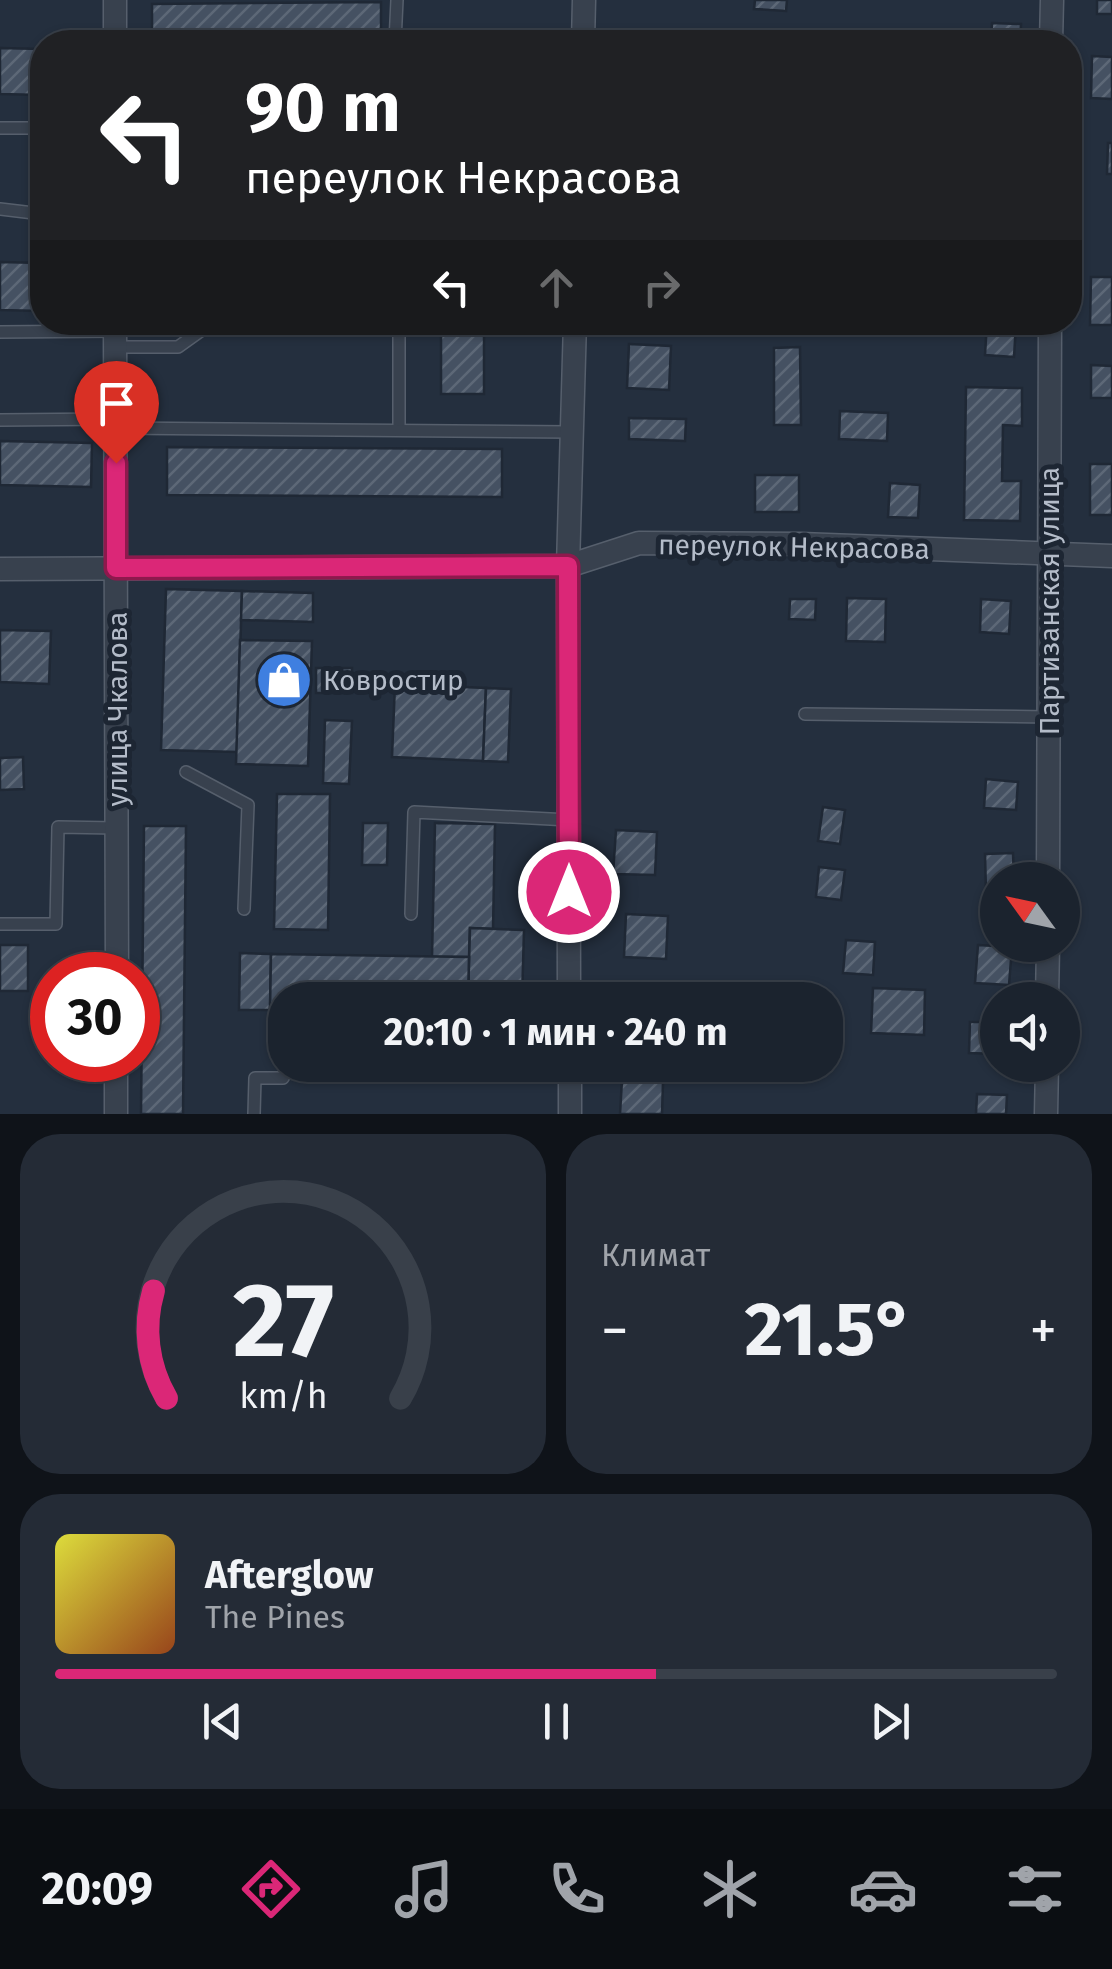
<!DOCTYPE html>
<html lang="ru">
<head>
<meta charset="utf-8">
<style>
	:root { --surface:#1b232e; --page:#242b36; --text:#f1f3f6; --muted:#a0a4aa; --line:#39404a; --accent:#db2777 }
	body { margin:0; font-family:"Fira Sans",sans-serif; background:var(--page); color:var(--text); height:100vh; display:flex; flex-direction:column; font-size:38px; white-space:nowrap }
	* { box-sizing:border-box; margin:0 }
	p { font-size:32px; color:var(--muted) }
	.icon { flex:none; width:55px; height:55px; fill:none; stroke:currentColor; stroke-width:2; stroke-linecap:round; stroke-linejoin:round }
	.map { position:relative; height:1114px; overflow:hidden }
	.details { display:flex; flex-direction:column; gap:20px; padding:20px; background:#0f1319; flex:1 }
	.details>* { flex:none }
	.top-card { position:absolute; left:30px; top:30px; width:1052px; height:305px; border-radius:40px; box-shadow:0 2px 8px #0004,0 0 0 2px var(--line); background:#202124; color:#fff; overflow:hidden }
	.needle { width:65px; rotate:303deg }
	.fabs { position:absolute; left:980px; top:862px; display:grid; gap:20px }
	.fabs a { display:grid; place-items:center; width:100px; height:100px; border-radius:50%; background:var(--surface); box-shadow:0 2px 8px #0004,0 0 0 2px var(--line); font-size:50px }
	.speed { position:absolute; left:30px; top:952px; display:flex; gap:20px; font-size:50px; font-weight:700; text-align:center }
	.speed>* { display:grid; place-content:center; width:130px; height:130px; border-radius:50%; background:var(--surface); box-shadow:0 2px 8px #0004,0 0 0 2px var(--line); line-height:1 }
	.speed .limit { border:15px solid #d22; background:#fff; color:#111 }
	.pin { position:absolute; display:grid; place-items:center; width:85px; height:85px; color:#fff; margin:-102px -42px; border-radius:50% 50% 50% 0; rotate:-45deg; box-shadow:0 0 10px #0007 }
	.pin .icon { rotate:45deg }
	.me { position:absolute; width:110px; margin:-55px; rotate:0deg; stroke-linejoin:round; filter:drop-shadow(0 0 8px #0008) }
	.turn { display:flex; align-items:center; gap:35px; height:210px; padding:0 50px; font-size:45px }
	.turn .icon { width:130px; height:130px; stroke-width:2.5 }
	.turn b { display:block; font-size:70px; line-height:85px }
	.lanes { display:flex; align-items:center; height:95px; padding:0 50px; background:#0003; justify-content:center; gap:50px; direction:ltr }
	.lanes .off { opacity:.35 }
	.big { font-size:75px; font-weight:700; line-height:1.1 }
	.details .card { flex:1; display:flex; flex-direction:column; justify-content:center; gap:15px; min-width:0; padding:0 35px; border-radius:40px; background:var(--page) }
	.details .dial { align-items:center; gap:0 }
	.dial svg { height:260px; overflow:visible; fill:none; stroke:var(--line); stroke-width:7; stroke-linecap:round; text-anchor:middle }
	.dial text { fill:var(--text); stroke:none }
	.song { display:flex; align-items:center; gap:30px }
	.cover { width:120px; height:120px; border-radius:15px; background:linear-gradient(135deg,hsl(60 70% 55%),hsl(20 70% 35%)) }
	.played { height:10px; border-radius:5px; background:linear-gradient(90deg,var(--accent) 60%,var(--line) 60%) }
	.keys { display:flex; justify-content:space-around; direction:ltr }
	.heat { display:flex; justify-content:space-between; align-items:center; font-size:55px; direction:ltr }
	.details .tiles { flex:1; display:grid; gap:20px; grid-template-columns:1fr 1fr }
	.card:last-child { grid-column:span 2 }
	.trip { position:absolute; left:268px; top:982px; width:575px; height:100px; border-radius:40px; background:var(--surface); box-shadow:0 2px 8px #0004,0 0 0 2px var(--line); font-weight:700; line-height:100px; text-align:center }
	.tab-bar { display:flex; height:160px; justify-content:space-around; align-items:center; background:#0b0e12; color:var(--muted) }
	.tab-bar .icon { width:70px; height:70px }
	.tab-bar .active { color:var(--accent) }
	.tab-bar b { font-size:45px; color:var(--text) }
	.map>svg:first-child { display:block }
	.building { fill:url(#building-hatch); stroke:#1f2835; stroke-width:2.5 }
	.lines { fill:none; stroke-linecap:round; stroke-linejoin:round }
	.lane-casing { stroke:#565f6c; stroke-width:14 }
	.street-casing { stroke:#565f6c; stroke-width:25 }
	.lane { stroke:#38414e; stroke-width:11 }
	.street { stroke:#38414e; stroke-width:22 }
	.route-casing { stroke:#8e194d; stroke-width:25 }
	.route { stroke:#db2777; stroke-width:18 }
	.labels { text-anchor:middle; dominant-baseline:central; stroke-width:10; stroke-linejoin:round; paint-order:stroke }
	.street-label { font-size:28px; fill:#b4bcc9; stroke:#1d2633 }
	.poi-label { font-size:28px; fill:#b4bcc9; stroke:#1d2633; text-anchor:start }
</style>
</head>
<body>
<div class="map">
<svg width="1112" height="1114" viewBox="0 0 1112 1114">
	<defs>
		<pattern id="building-hatch" width="6" height="6" patternUnits="userSpaceOnUse" patternTransform="scale(2.5)"><rect width="6" height="6" fill="#455162"/><path d="M-1 1l2-2M0 6l6-6M5 7l2-2" fill="none" stroke="#5d6877"/></pattern>
	</defs>
	<rect width="100%" height="100%" fill="#242f3e"/>
	<g class="building">
		<path d="M755,0h32l-1,11 -32,-2z"/>
		<rect x="1097" y="0" width="15" height="14"/>
		<path d="M381,2v40h-229v-38z"/>
		<path d="M992,23l29,1 -1,18h-29z"/>
		<path d="M0,48l42,1v46l-42,-1z"/>
		<path d="M1092,56l20,1v42l-21,-1z"/>
		<path d="M1108,143h4v31h-5z"/>
		<path d="M0,262l42,1v48l-42,-1z"/>
		<path d="M1091,277h21v48h-22z"/>
		<rect x="441" y="322" width="43" height="72"/>
		<path d="M625,322h43l-1,12 -43,-1z"/>
		<path d="M987,322l29,2 -2,33 -29,-2z"/>
		<path d="M629,344l42,2 -2,44 -42,-2z"/>
		<path d="M800,347l1,78h-27v-77z"/>
		<path d="M1091,365l21,1v32h-21z"/>
		<path d="M966,387l56,1v38l-19,-1 -1,56h19l-1,40 -56,-1z"/>
		<path d="M840,411l48,2 -1,28 -48,-2z"/>
		<path d="M629,418l57,1 -1,22 -56,-2z"/>
		<path d="M0,441l92,2 -1,44 -91,-2z"/>
		<path d="M167,447l335,2v48l-335,-2z"/>
		<rect x="1090" y="464" width="22" height="51"/>
		<rect x="755" y="475" width="44" height="37"/>
		<path d="M890,483l30,2 -2,33 -30,-1z"/>
		<path d="M166,589l76,2 -5,161 -76,-2z"/>
		<path d="M242,591l71,2v29l-72,-2z"/>
		<path d="M847,598l39,1 -1,43 -39,-1z"/>
		<path d="M790,599h26l-1,21 -26,-1z"/>
		<path d="M981,599l30,2 -2,33 -29,-2z"/>
		<path d="M0,630l51,1 -2,53 -49,-2z"/>
		<path d="M240,640l72,1 -4,125 -72,-2z"/>
		<rect x="316" y="668" width="36" height="25"/>
		<path d="M395,684l91,4 -3,73 -91,-4z"/>
		<path d="M486,688l25,1 -3,73 -25,-1z"/>
		<path d="M325,720l27,1 -3,63 -26,-1z"/>
		<path d="M23,757l1,32 -24,1v-32z"/>
		<path d="M986,779l32,3 -2,28 -32,-2z"/>
		<path d="M277,794h53l-2,136 -54,-1z"/>
		<path d="M823,807l22,3 -5,34 -22,-3z"/>
		<path d="M363,823h25l-1,42h-25z"/>
		<path d="M435,823l60,1 -2,105 -23,-1 -1,29h-37z"/>
		<path d="M144,826h42l-3,288h-42z"/>
		<path d="M616,830l41,2 -2,43 -42,-1z"/>
		<path d="M1013,853l1,27h-16v12h-12l-1,-38z"/>
		<path d="M819,867l26,3 -4,30 -25,-3z"/>
		<path d="M626,914l42,2 -2,43 -42,-2z"/>
		<path d="M470,928l54,2 -2,70h-54z"/>
		<path d="M846,940l29,2 -2,33 -30,-2z"/>
		<rect x="0" y="945" width="28" height="46"/>
		<path d="M978,945l34,2 -3,38 -34,-2z"/>
		<path d="M240,953l31,1 -1,56h-31z"/>
		<path d="M271,954l198,3 -1,43h-183v11l-15,-1z"/>
		<path d="M873,988l52,2 -1,45 -53,-2z"/>
		<path d="M623,997l43,2v1h-43z"/>
		<path d="M970,1022h28v32l-29,-1z"/>
		<path d="M622,1080l41,2 -1,32h-42z"/>
		<path d="M977,1094l30,1 -1,19h-30z"/>
	</g>
	<g class="lines">
		<g class="lane-casing">
			<g id="lane">
				<path d="M395,42l2,-42"/>
				<path d="M0,128h42"/>
				<path d="M0,209l42,5"/>
				<path d="M388,322l11,11v97"/>
				<path d="M0,332l115,-1"/>
				<path d="M115,347h63l35,-25"/>
				<path d="M0,420l116,-1"/>
				<path d="M116,428l455,4"/>
				<path d="M805,714l244,3"/>
				<path d="M186,772l62,33 -4,104"/>
				<path d="M411,914l3,-102 155,8"/>
				<path d="M0,924h56l2,-97 58,1"/>
				<path d="M254,1114l1,-36h28l7,-13"/>
			</g>
		</g>
		<g class="street-casing">
			<g id="street">
				<path d="M115,0v42"/>
				<path d="M583,42l1,-42"/>
				<path d="M1051,42l1,-42"/>
				<path d="M115,322l2,653"/>
				<path d="M0,569l568,-3 71,-23 162,1 311,12"/>
				<path d="M1048,880l2,-558"/>
				<path d="M569,1000l-1,-434 7,-244"/>
				<path d="M1047,1000l1,-55"/>
				<path d="M570,1065v49"/>
				<path d="M116,1114v-54"/>
				<path d="M1046,1114l1,-49"/>
			</g>
		</g>
		<use href="#lane" class="lane"/>
		<use href="#street" class="street"/>
	</g>
	<g class="lines">
		<g class="route-casing">
			<path id="route" d="M116,463v105l452,-2 1,326"/>
		</g>
		<use href="#route" class="route"/>
	</g>
	<defs>
		<g id="shop-disc" transform="scale(2.875)"><circle r="9.5" fill="#3f7fe0" stroke="#1d2633"/><path d="M-5-2.5h2.3a2.7 3.5 0 0 1 5.4 0H5L5.5 6h-11ZM-1.5-2.5h3a1.5 2.3 0 0 0-3 0Z" fill="#fff"/></g>
	</defs>
	<g fill-rule="evenodd">
		<use href="#shop-disc" x="284" y="680"/>
	</g>
	<g class="labels">
		<g class="street-label">
			<text transform="translate(794 547) rotate(1)">переулок Некрасова</text>
			<text transform="translate(1049 601) rotate(-90)">Партизанская улица</text>
			<text transform="translate(117 709) rotate(-90)">улица Чкалова</text>
		</g>
		<g class="poi-label">
			<text x="323" y="680">Ковростир</text>
		</g>
	</g>
</svg>
<div class="fabs">
<a><svg class="needle" viewBox="-14 -14 28 28"><path d="M0-13l5 13h-10z" fill="#e53935"/><path d="M0 13l5-13h-10z" fill="#a0a4aa"/></svg></a>
<a><svg class="icon" aria-label="sound" viewBox="0 0 24 24"><path d="M4 9h4l5-4v14l-5-4H4zM17 9q2 3 0 6"/></svg></a>
</div>
<div class="speed"><div class="limit">30</div></div>
<div class="pin" style="left:116px;top:463px;background:#d93025"><svg class="icon" aria-label="arrive" viewBox="0 0 24 24"><path d="M6 21V4h12l-3 4 3 4H6"/></svg></div>
<svg class="me" style="left:569px;top:892px" viewBox="-20 -20 40 40"><circle r="17" fill="#db2777" stroke="#fff" stroke-width="3"/><path d="M0-11L8 9 0 5-8 9z" fill="#fff"/></svg>
<div class="trip">20:10 · 1 мин · 240 m</div>
<div class="top-card">
<div class="turn"><svg class="icon" aria-label="left" viewBox="0 0 24 24"><path d="M17 20v-9H6M10 6l-5 5 5 5"/></svg><div><b>90 m</b>переулок Некрасова</div></div>
<div class="lanes"><svg class="icon" aria-label="left" viewBox="0 0 24 24"><path d="M17 20v-9H6M10 6l-5 5 5 5"/></svg><svg class="icon off" aria-label="ahead" viewBox="0 0 24 24"><path d="M12 20V5M6 11l6-6 6 6"/></svg><svg class="icon off" aria-label="right" viewBox="0 0 24 24"><path d="M7 20v-9h11M14 6l5 5-5 5"/></svg></div>
</div>
</div>
<section class="details">
<div class="tiles">
<div class="card dial"><svg viewBox="0 0 100 80">
<path d="M14 69A42 42 0 1 1 86 69"/>
<path d="M14 69A42 42 0 0 1 10 36" stroke="#db2777"/>
<text x="50" y="56" font-size="32" font-weight="700">27</text>
<text x="50" y="72" font-size="11">km/h</text>
</svg></div>
<div class="card"><p>Климат</p>
<div class="heat"><a>−</a><b class="big">21.5°</b><a>+</a></div>
</div>
<div class="card">
<div class="song"><i class="cover"></i><div><b>Afterglow</b><p>The Pines</p></div></div>
<div class="played"></div>
<div class="keys"><svg class="icon" aria-label="previous" viewBox="0 0 24 24"><path d="M18 5L8 12l10 7zM5 5v14"/></svg><svg class="icon" aria-label="pause" viewBox="0 0 24 24"><path d="M8 5v14M16 5v14"/></svg><svg class="icon" aria-label="next" viewBox="0 0 24 24"><path d="M6 5l10 7-10 7zM19 5v14"/></svg></div>
</div>
</div>
</section>
<nav class="tab-bar">
<b>20:09</b>
<svg class="icon active" aria-label="directions" viewBox="0 0 24 24"><path d="M12 3l9 9-9 9-9-9zM9 14v-3h6M13 9l2 2-2 2"/></svg>
<svg class="icon" aria-label="music" viewBox="0 0 24 24"><path d="M9 18V5l10-2v13"/><circle cx="6" cy="18" r="3"/><circle cx="16" cy="16" r="3"/></svg>
<svg class="icon" aria-label="phone" viewBox="0 0 24 24"><path d="M5 4h4l2 5-3 2q2 4 5 5l2-3 5 2v4C11 20 4 13 5 4z"/></svg>
<svg class="icon" aria-label="climate" viewBox="0 0 24 24"><path d="M12 3v18M4 7l16 10M4 17L20 7"/></svg>
<svg class="icon" aria-label="car" viewBox="0 0 24 24"><path d="M5 17H2v-5l4-1 3-4h7l3 4 3 1v5h-3M9 17h6M6 11h13"/><circle cx="7" cy="17" r="2"/><circle cx="17" cy="17" r="2"/></svg>
<svg class="icon" aria-label="filters" viewBox="0 0 24 24"><path d="M4 7h16M4 17h16"/><circle cx="9" cy="7" r="2"/><circle cx="15" cy="17" r="2"/></svg>
</nav>
</body>
</html>
